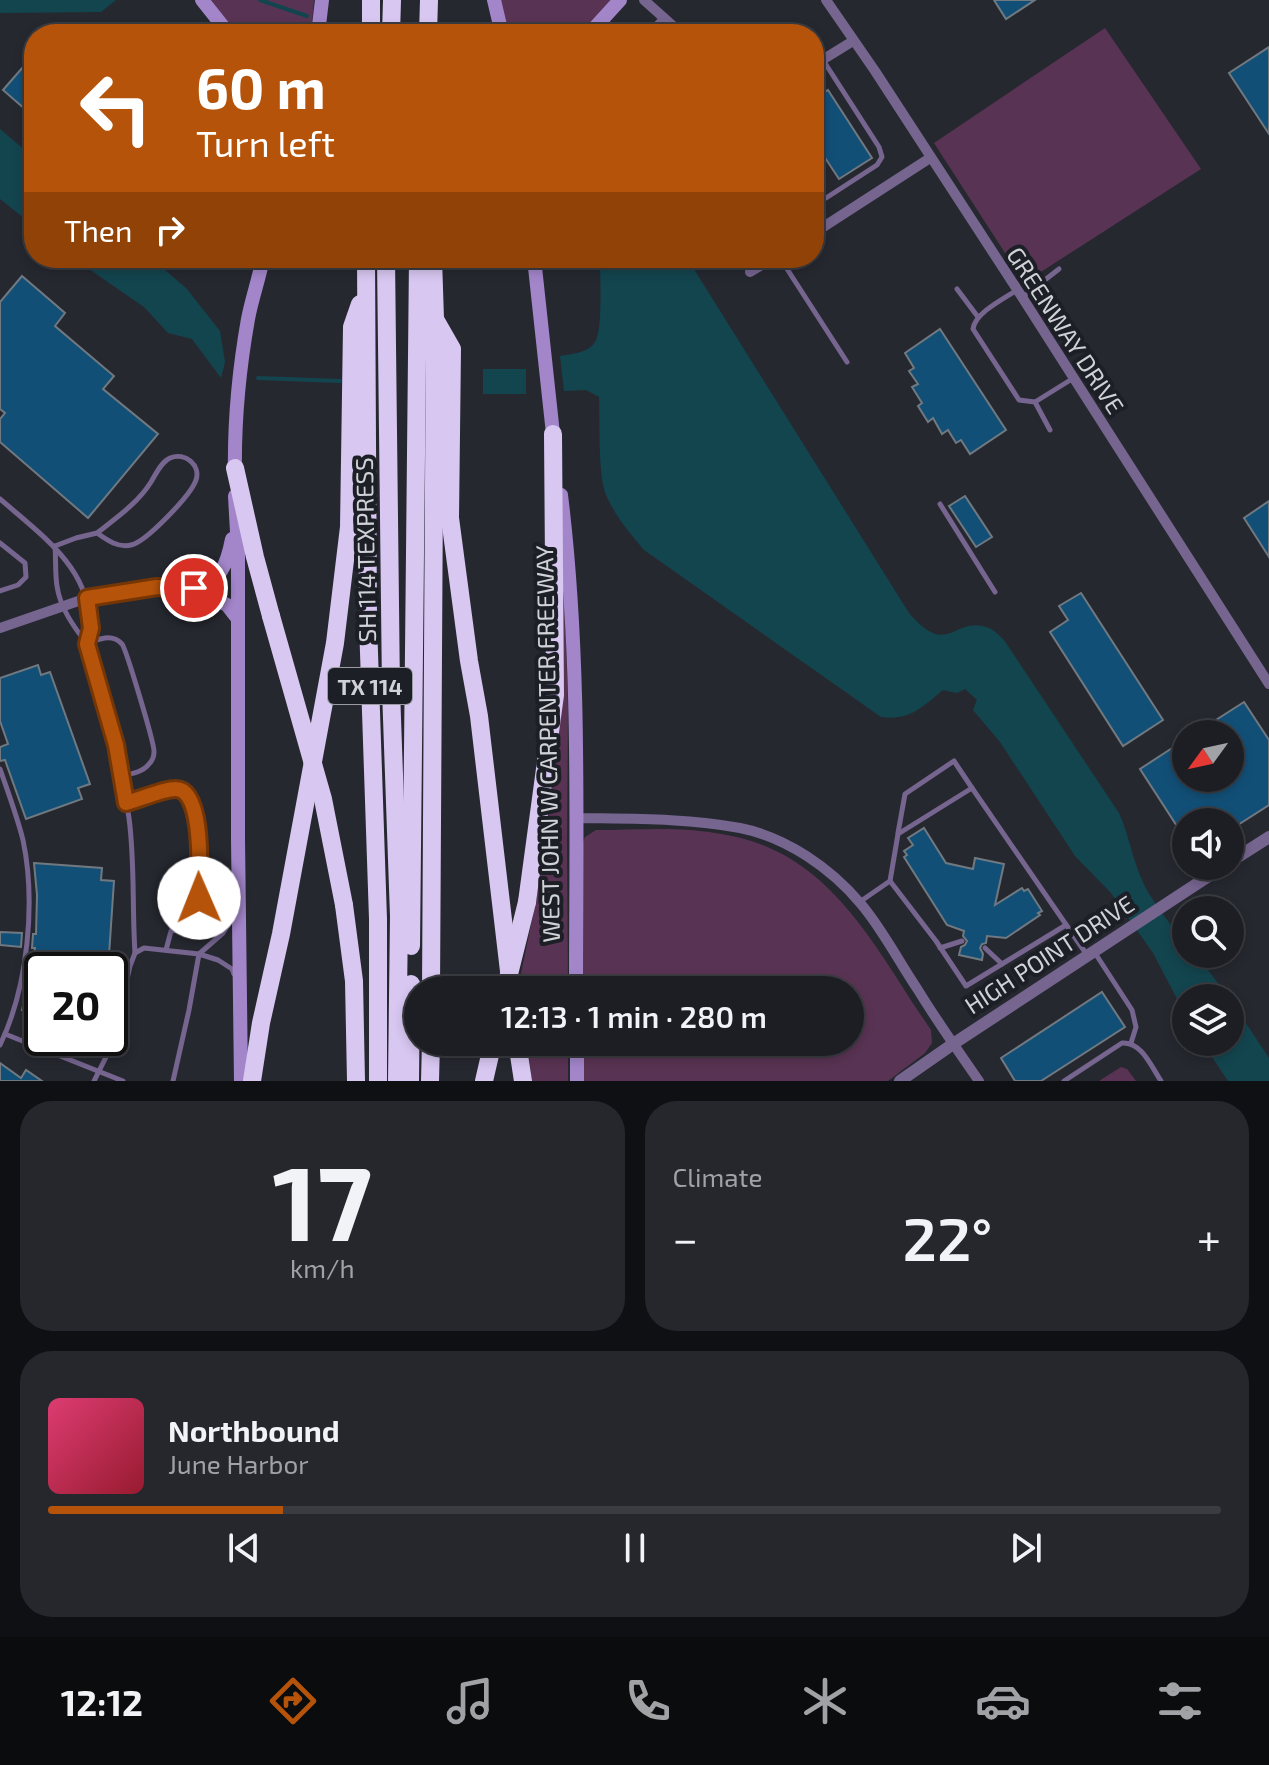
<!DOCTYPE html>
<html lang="en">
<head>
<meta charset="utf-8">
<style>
	:root { --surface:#1c1e24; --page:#25272c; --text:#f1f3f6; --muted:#a0a2a6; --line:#3a3c41; --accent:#b45309 }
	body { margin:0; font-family:"Exo 2",sans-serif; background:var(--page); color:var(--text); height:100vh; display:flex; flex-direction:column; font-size:30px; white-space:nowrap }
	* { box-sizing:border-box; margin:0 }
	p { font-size:26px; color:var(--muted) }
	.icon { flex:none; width:44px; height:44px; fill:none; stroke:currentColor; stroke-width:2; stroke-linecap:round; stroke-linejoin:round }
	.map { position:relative; height:1081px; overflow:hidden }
	.details { display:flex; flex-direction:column; gap:20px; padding:20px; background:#0f1014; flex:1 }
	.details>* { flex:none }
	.banner { position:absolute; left:24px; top:24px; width:800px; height:244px; border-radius:32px; box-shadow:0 4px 12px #0003,0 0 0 2px var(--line); background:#b45309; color:#fff; overflow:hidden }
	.needle { width:52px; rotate:237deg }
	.tools { position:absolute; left:1172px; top:720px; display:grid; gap:16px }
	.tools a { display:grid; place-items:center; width:72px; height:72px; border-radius:50%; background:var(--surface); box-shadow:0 4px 12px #0003,0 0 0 2px var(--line); font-size:40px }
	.speed { position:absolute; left:24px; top:952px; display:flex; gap:16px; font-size:40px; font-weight:700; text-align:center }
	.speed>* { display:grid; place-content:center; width:104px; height:104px; border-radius:50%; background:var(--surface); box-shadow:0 4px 12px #0003,0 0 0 2px var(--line); line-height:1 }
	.speed .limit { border:4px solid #111; border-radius:12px; background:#fff; color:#111 }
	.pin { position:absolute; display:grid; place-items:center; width:68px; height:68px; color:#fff; margin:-34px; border:4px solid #fff; border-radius:50%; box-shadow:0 2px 8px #0007 }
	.me { position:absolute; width:88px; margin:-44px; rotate:359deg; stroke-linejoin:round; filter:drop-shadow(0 0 6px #0008) }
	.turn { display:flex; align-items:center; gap:28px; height:168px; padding:0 40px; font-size:36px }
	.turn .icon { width:104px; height:104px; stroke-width:2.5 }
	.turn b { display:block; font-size:56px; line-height:68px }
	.then { display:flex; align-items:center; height:76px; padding:0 40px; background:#0003; gap:16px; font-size:30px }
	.big { font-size:60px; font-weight:600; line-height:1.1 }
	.details .widget { flex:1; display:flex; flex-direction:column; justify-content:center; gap:12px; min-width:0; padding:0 28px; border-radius:32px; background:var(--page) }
	.details .dial { align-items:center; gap:0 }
	.dial b { font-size:104px; line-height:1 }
	.song { display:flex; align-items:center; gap:24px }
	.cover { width:96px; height:96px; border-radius:12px; background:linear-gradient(135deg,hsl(340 70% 55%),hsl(350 70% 35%)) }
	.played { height:8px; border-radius:4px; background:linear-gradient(90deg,var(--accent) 20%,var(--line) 20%) }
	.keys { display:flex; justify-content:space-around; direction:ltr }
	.heat { display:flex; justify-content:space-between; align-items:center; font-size:44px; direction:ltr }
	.details .tiles { flex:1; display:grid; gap:20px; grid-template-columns:1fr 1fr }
	.widget:last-child { grid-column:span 2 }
	.trip { position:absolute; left:404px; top:976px; width:460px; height:80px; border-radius:40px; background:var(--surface); box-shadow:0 4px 12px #0003,0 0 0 2px var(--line); font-weight:600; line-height:80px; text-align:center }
	.tabs { display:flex; height:128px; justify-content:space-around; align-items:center; background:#0b0c0e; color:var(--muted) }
	.tabs .icon { width:56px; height:56px }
	.tabs .current { color:var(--accent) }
	.tabs b { font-size:36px; color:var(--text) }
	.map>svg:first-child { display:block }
	.green { fill:#593353 }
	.water { fill:#13454f }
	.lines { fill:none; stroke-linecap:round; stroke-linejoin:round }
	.stream { stroke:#13454f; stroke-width:4 }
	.building { fill:#124f77; stroke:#717980; stroke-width:2 }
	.service { stroke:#76658f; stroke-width:5 }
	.minor { stroke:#76658f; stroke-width:10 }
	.tertiary { stroke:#76658f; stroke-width:12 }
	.secondary { stroke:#a386ca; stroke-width:14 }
	.motorway { stroke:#d8c7f1; stroke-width:18 }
	.motorway-bridge { stroke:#d8c7f1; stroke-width:18 }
	.route-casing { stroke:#753606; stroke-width:20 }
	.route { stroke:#b45309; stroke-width:14 }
	.labels { text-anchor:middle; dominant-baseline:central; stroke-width:8; stroke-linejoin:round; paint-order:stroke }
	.shield { fill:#1d1f27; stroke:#9a9ca2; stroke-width:2 }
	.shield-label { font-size:22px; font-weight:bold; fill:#d0d2d7 }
	.street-label { font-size:24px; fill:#d0d2d7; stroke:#1d1f27 }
</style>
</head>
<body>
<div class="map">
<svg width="1269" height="1081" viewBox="0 0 1269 1081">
	<rect width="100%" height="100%" fill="#262830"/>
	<g class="green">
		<path d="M211,0h103l-3,34h-75z"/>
		<path d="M500,0h111l-29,34h-74z"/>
		<path d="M1105,28l96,141 -168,108 -6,2 -9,-6 -84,-130z"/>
		<path d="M564,583l4,126 -1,136 1,145h-48l-1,-7 17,-82 22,-155z"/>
		<path d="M596,830c33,0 72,-3 104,1 20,2 41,6 60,13 83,31 123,117 171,186l1,13 -7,10 -37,28h-306v-39h268v-52h-268v-145l3,-8z"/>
		<path d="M527,1042h41v39h-36z"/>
		<path d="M1121,1067l6,2 9,12h-37z"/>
	</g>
	<g class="water">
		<path d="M0,0h116l-15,12 -101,1z"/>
		<path d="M0,129l34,29v68l-34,-27z"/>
		<path d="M73,258h78l35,30 34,43 5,31 -4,16 -29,-39 -24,-6 -24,-26z"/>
		<path d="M600,258h87l222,355c40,47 45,1 80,15 5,2 11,8 15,12l115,173c10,22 13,45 23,67 6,16 32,50 44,63v11h10l33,44h-43v18l-33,-63 -36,-51 -6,-9 -36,-37 -75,-114 -27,-32 4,-10 -12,-11 -8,4 -14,-3c-21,17 -33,31 -62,27l-237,-167c-14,-17 -31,-36 -39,-58 -7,-22 -5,-69 -6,-95l-13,-7 -22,1 -4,-35c12,-2 28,-3 35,-14 8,-11 5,-68 5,-84z"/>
		<rect x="483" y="369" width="43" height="25"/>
		<path d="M1230,999l39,59v23h-41l-26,-39h28z"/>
	</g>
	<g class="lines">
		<g class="stream">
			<path d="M260,0l47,16"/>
			<path d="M258,378l82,3"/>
		</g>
	</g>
	<g class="building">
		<path d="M994,0h41l-29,19z"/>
		<path d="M1269,47v87l-40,-61z"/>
		<path d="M23,67l11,10v40l-31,-27z"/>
		<path d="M828,90l44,68 -33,21 -25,-38v-42z"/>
		<path d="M22,276l43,37 -10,13 59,50 -11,13 55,45 -70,84 -88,-76v-23l5,-6 -5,-4v-107z"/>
		<path d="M940,329l66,101 -36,24 -9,-14 -5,3 -8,-13 -6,4 -9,-16 -5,4 -10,-16 4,-3 -10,-16 6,-3 -9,-13 5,-3 -9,-15z"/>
		<path d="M965,496l27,41 -16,10 -27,-41z"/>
		<path d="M1269,501v56l-25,-39z"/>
		<path d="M1081,593l82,127 -40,26 -73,-114 18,-12 -9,-14z"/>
		<path d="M38,665l3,10 9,-3 40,112 -12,4 4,11 -56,20 -21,-59 -5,1v-14l8,-3 -8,-23v-43z"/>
		<path d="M1244,702l25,38v65l-39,25v-8h-44v18l-46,-71 46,-30v39h44v-44h-36z"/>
		<path d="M924,828l22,35 27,6 2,-11 29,6 -9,41 27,-17 2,3 4,-2 14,22 -4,2 2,2 -34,23 -19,-2 -1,7 -4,1 -2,4 3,6 -1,6 -23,-5 2,-8 4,-2 2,-4 -4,-5 1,-5 -17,-6 -43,-68 3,-2 -3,-4 9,-6 -5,-7z"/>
		<path d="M34,863l68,5 -1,12 13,1 -6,89h-66v42l-20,-2 10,-43 3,-19h-3l1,-14h3l1,-39z"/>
		<path d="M0,932l22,1 -1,14 -21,-2z"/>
		<path d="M1102,992l23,35 -84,54h-26l-14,-23z"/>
		<path d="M0,1063l21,15 5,-8 16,11h-42z"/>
	</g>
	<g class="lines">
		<g class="service">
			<path d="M606,21l14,13"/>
			<path d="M650,34l-2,-2 14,-14"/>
			<path d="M814,190l4,6 5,3 3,-1 51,-33 5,-8 -3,-10 -56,-87"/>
			<path d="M780,258l67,104"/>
			<path d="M957,289l21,28"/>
			<path d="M1017,290c-14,9 -42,23 -44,39l46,71 16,2 37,-23"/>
			<path d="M1023,297l36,-28"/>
			<path d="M1035,402l15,28"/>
			<path d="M0,499c45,39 101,77 87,144"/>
			<path d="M940,504l55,88"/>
			<path d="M0,543l25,20 1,14 -8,8 -18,6"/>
			<path d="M55,546c1,13 0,28 2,40 3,22 17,41 30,58 16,58 33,115 42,174 6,45 3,90 6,135l-5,13 -17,77 -19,38"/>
			<path d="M55,546l21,-8 21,-5c10,7 21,15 34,12 15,-3 60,-50 65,-65 5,-15 -11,-28 -26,-22 -9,4 -14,16 -19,24 -13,21 -35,36 -54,51"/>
			<path d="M87,644c11,-5 25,-11 35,0 4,5 33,101 32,108 0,4 -2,9 -5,12 -6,8 -18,10 -28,12"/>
			<path d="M0,769c8,23 17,47 23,71 13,62 5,147 -23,205"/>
			<path d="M126,803c14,-4 47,-19 59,-11 17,12 17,115 10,134l-6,3 -18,2 -5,19"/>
			<path d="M898,833l7,-39 49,-33 18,27"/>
			<path d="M890,881l46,60 30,45 100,-61"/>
			<path d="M861,901l29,-20 8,-47 74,-46 115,167"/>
			<path d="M940,948l22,-7"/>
			<path d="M985,948l17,16"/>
			<path d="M135,953l9,-5 55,6 19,6 14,9 2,5"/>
			<path d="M1095,953l37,57 4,17 -5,16"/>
			<path d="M5,1034l118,47"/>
			<path d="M173,1081l16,-71 10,-56 24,-21 12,-19"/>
			<path d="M1064,1081l58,-38c20,-1 29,23 39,38"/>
		</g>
		<g class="minor">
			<path d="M644,0l38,34"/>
			<path d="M826,0l49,71 147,226 247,387"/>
			<path d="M814,65l39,-24"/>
			<path d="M814,233l116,-75"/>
			<path d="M750,272l24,-14"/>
			<path d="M0,628l87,-30 70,-11 37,1"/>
			<path d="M576,818c54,1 110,0 164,10 46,9 91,40 121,76 22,26 38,58 57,86 19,31 40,61 61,91"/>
		</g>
		<g class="tertiary">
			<path d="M1230,862l39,-25"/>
			<path d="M900,1081l53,-37 271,-178"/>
		</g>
		<g class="secondary">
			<path d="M202,0l27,34"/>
			<path d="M494,0l8,34"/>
			<path d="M318,34l4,-34"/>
			<path d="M589,34l31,-34"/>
			<path d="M534,258l20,185"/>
			<path d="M235,475c-1,-52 4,-105 13,-156 4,-21 11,-40 15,-61"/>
			<path d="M561,495c20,162 15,331 15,495"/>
			<path d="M235,496l3,54v289l3,242"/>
			<path d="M194,588c27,-7 33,-23 38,-49"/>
			<path d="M194,588l33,17 11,14"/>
			<path d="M577,1042v39"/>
		</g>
		<g class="motorway">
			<path d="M371,34v-34"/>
			<path d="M391,34l1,-34"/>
			<path d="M428,34l1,-34"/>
			<path d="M366,258l2,365 10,296v162"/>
			<path d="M386,258l5,432 8,226 -2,165"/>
			<path d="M436,321l16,28 -2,169 19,143 10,55 30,255"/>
			<path d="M235,468l20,89 16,59"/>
			<path d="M527,902l28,-207 -2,-261"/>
			<path d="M344,905l10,76 2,100"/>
			<path d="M411,946l7,-688"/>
			<path d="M431,990l4,-671 -2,-61"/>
			<path d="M517,1042l6,39"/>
			<path d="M252,1081l9,-58 20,-89 54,-291 14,-116 3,-200 8,-23"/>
			<path d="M410,1081l1,-97"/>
			<path d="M430,1081l1,-39"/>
			<path d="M484,1081l9,-39"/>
		</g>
		<g class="motorway-bridge">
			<path d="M271,616l52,183 21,106"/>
			<path d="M505,990l22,-88"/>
		</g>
	</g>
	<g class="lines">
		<g class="route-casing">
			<path id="route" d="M194,588l-37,-1 -70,11 4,30 -4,16 29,101 10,58c12,-3 37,-14 49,-14 30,-1 24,88 24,109"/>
		</g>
		<use href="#route" class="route"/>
	</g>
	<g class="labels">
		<rect class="shield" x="328" y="668" width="84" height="36" rx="6"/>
		<g class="shield-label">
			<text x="370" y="686">TX 114</text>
		</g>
		<g class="street-label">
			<text transform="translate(1066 330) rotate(57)">GREENWAY DRIVE</text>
			<text transform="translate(365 550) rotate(-91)">SH 114 TEXPRESS</text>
			<text transform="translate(547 744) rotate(-91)">WEST JOHN W CARPENTER FREEWAY</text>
			<text transform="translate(1049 954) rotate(-33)">HIGH POINT DRIVE</text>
		</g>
	</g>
</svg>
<div class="tools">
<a><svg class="needle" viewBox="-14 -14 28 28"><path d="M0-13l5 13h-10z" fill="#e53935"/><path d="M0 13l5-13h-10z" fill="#a0a2a6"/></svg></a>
<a><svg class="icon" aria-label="sound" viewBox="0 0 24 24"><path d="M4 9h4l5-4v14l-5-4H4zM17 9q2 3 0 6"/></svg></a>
<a><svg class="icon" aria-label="search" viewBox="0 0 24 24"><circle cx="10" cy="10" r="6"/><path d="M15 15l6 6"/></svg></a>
<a><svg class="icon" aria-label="layers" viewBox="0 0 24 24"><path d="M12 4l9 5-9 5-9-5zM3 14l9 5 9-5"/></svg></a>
</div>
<div class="speed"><div class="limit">20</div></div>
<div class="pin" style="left:194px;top:588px;background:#d93025"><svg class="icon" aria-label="arrive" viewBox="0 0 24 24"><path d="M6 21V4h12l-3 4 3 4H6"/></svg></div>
<svg class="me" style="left:199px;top:898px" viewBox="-20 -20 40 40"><circle r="19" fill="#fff"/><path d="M0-13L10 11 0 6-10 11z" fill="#b45309"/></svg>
<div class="trip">12:13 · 1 min · 280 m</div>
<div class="banner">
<div class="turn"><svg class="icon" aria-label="left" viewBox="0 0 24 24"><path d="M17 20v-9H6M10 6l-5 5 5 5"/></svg><div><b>60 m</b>Turn left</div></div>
<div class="then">Then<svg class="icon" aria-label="right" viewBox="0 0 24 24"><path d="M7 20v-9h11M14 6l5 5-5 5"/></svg></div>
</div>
</div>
<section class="details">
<div class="tiles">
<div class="widget dial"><b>17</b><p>km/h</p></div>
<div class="widget"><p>Climate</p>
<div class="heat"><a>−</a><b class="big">22°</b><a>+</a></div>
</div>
<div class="widget">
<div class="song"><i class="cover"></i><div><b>Northbound</b><p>June Harbor</p></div></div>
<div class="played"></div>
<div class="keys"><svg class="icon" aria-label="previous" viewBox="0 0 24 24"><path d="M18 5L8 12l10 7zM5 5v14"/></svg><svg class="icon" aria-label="pause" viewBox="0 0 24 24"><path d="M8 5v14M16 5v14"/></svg><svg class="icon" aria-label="next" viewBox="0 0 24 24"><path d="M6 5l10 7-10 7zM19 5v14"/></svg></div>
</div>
</div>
</section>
<nav class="tabs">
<b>12:12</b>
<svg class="icon current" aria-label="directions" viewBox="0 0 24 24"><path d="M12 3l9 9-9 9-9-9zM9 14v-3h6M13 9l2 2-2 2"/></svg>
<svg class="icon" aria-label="music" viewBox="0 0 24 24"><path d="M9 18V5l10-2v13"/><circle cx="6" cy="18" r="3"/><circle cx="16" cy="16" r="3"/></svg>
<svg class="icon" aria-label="phone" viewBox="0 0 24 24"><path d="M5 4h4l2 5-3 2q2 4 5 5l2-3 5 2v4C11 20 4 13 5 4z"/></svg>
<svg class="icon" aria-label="climate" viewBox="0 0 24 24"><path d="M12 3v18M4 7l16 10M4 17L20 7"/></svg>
<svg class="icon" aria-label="car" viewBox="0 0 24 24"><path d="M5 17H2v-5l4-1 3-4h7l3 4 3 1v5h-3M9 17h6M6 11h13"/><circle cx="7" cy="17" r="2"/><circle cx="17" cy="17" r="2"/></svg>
<svg class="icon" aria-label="filters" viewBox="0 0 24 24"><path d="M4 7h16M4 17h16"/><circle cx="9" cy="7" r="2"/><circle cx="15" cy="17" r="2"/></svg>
</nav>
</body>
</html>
